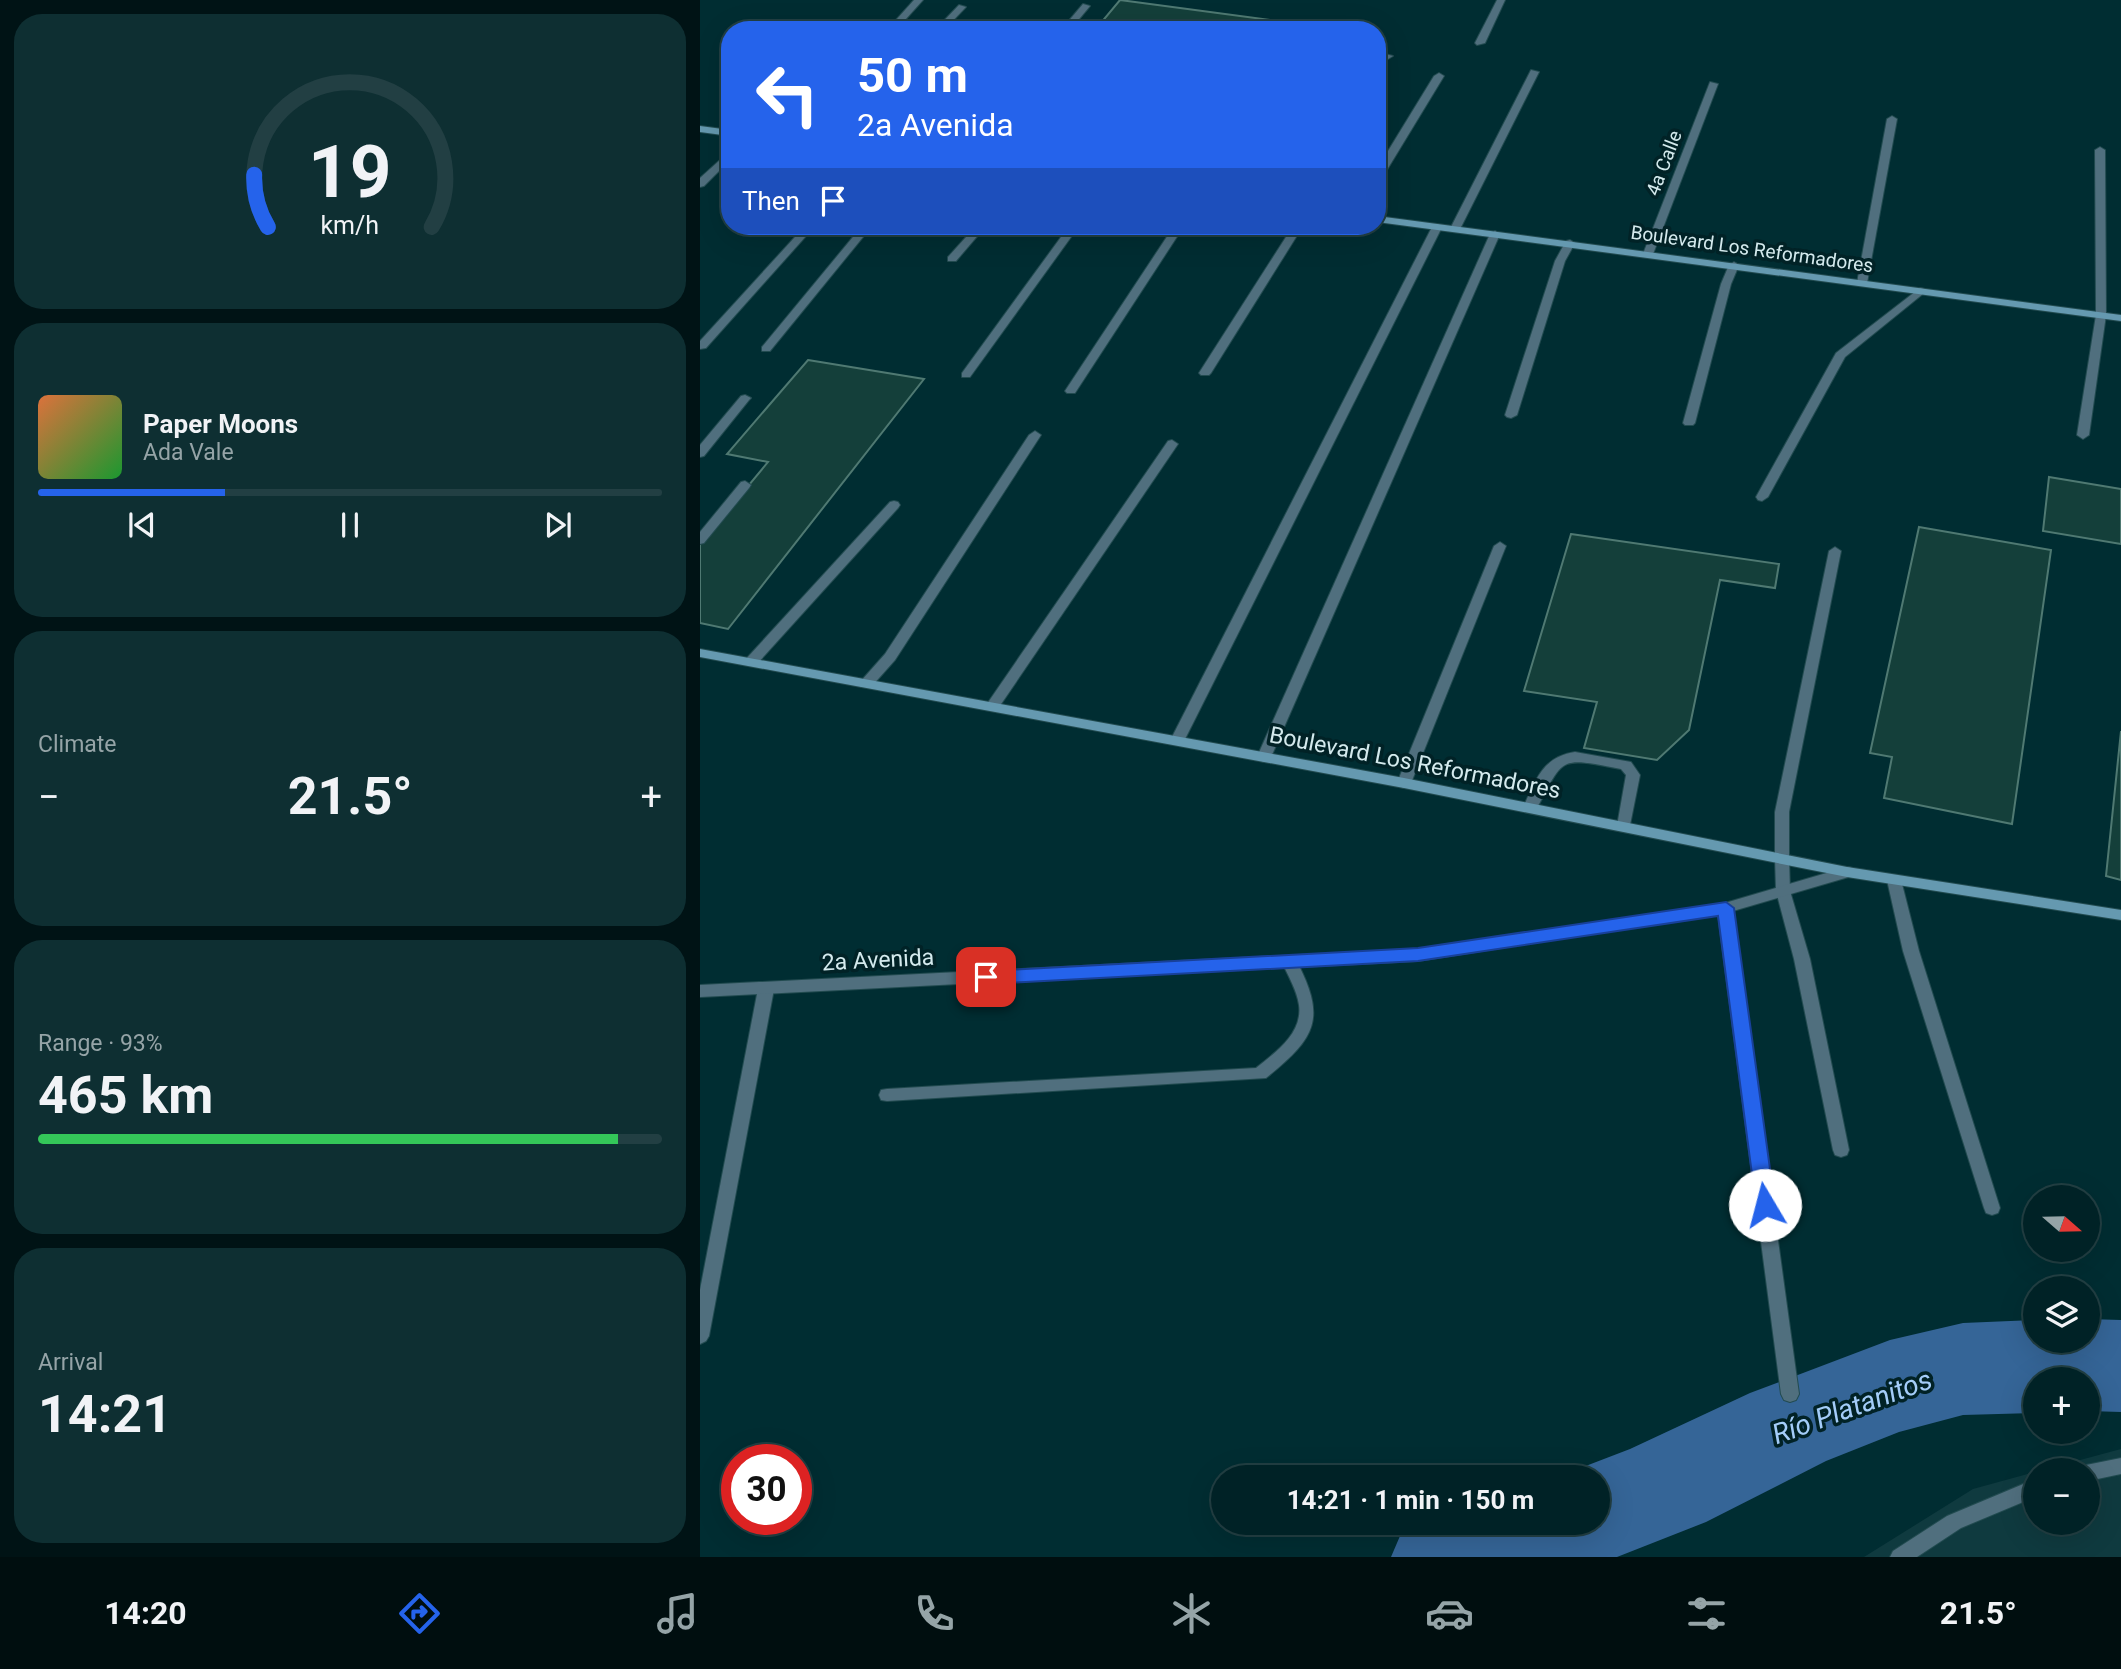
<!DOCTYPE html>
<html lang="en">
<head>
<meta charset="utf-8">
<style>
	:root { --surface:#002226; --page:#0e2f32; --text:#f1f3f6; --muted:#95a4a7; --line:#223f43; --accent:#2563eb }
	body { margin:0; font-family:Roboto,sans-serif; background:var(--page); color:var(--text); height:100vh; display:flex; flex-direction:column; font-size:26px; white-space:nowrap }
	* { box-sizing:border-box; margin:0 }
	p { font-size:23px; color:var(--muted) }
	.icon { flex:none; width:38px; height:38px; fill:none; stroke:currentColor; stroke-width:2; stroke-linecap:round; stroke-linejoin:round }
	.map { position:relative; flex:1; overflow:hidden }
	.sheet { display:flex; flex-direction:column; gap:14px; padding:14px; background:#001315; width:700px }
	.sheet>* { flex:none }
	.hud { position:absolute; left:21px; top:21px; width:665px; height:214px; border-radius:28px; box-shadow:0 7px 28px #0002,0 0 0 2px var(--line); background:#2563eb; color:#fff; overflow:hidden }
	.needle { width:46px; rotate:110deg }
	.fabs { position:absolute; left:1323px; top:1185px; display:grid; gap:14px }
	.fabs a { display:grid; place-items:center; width:77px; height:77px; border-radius:50%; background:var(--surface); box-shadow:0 7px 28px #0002,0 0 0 2px var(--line); font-size:35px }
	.speed { position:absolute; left:21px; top:1444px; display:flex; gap:14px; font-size:35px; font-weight:700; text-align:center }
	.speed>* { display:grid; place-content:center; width:91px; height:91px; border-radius:50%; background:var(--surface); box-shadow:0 7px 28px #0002,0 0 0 2px var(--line); line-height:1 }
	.speed .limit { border:10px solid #d22; background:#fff; color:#111 }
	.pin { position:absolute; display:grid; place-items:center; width:60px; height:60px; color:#fff; margin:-30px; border-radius:14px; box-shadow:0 4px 10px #0006 }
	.me { position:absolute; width:77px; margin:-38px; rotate:352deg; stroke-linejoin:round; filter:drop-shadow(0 0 5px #0008) }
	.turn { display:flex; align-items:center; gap:24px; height:147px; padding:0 21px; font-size:32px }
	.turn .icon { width:91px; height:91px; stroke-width:2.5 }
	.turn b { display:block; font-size:49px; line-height:60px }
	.then { display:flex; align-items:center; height:66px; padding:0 21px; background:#0003; gap:14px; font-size:26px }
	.big { font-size:52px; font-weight:700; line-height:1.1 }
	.sheet .widget { flex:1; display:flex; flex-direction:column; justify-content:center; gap:10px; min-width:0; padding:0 24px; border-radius:28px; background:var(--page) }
	.sheet .dial { align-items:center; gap:0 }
	.dial svg { height:182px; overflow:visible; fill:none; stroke:var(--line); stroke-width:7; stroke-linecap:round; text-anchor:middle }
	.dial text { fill:var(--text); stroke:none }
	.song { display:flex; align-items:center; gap:21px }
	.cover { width:84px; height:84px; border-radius:10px; background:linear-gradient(135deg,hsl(20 70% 55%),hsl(130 70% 35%)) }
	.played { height:7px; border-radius:4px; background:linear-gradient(90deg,var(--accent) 30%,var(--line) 30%) }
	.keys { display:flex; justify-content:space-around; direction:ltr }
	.heat { display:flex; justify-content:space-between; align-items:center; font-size:38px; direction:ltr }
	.charge { height:10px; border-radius:5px; background:linear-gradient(90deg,#34c759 93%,var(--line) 0) }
	.trip { position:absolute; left:511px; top:1465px; width:399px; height:70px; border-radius:35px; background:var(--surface); box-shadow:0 7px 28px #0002,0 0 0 2px var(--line); font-weight:700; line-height:70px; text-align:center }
	.menu { display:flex; height:112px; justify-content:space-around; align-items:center; background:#000e0f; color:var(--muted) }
	.menu .icon { width:49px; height:49px }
	.menu .on { color:var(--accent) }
	.menu b { font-size:32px; color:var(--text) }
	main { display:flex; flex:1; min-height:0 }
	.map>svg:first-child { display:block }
	.built { fill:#0f3a3f }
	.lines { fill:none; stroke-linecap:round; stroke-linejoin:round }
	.river { fill:#356597; fill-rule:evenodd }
	.building { fill:#143f3a; stroke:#4f7972; stroke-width:2 }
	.service-casing { stroke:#224b50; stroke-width:2 }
	.pedestrian-casing { stroke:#224b50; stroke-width:2 }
	.minor-casing { stroke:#224b50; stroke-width:2 }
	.secondary-casing { stroke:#224b50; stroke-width:2 }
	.service { fill:#506f7e; fill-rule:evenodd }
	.pedestrian { fill:#506f7e; fill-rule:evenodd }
	.minor { fill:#506f7e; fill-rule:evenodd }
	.secondary { fill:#6599b0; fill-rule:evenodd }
	.route { fill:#2563eb; stroke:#184099; stroke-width:2 }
	.labels { text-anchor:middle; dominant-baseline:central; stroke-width:7; stroke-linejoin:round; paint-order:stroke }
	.far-street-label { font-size:19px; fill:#d4eaed; stroke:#012226 }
	.street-label { font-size:23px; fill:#d4eaed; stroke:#012226 }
	.near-water-label { font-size:28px; font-style:italic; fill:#a4cdf9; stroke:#012226 }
</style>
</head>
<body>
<main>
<section class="sheet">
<div class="widget dial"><svg viewBox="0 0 100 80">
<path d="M14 69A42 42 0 1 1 86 69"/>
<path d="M14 69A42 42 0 0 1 8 46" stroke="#2563eb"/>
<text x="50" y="56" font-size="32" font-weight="700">19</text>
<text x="50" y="72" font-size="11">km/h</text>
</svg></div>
<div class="widget">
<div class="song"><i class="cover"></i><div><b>Paper Moons</b><p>Ada Vale</p></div></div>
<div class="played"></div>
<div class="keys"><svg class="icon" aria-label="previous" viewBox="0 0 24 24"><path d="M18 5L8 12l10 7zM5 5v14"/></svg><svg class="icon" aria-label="pause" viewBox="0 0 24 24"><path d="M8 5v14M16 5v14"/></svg><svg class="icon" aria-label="next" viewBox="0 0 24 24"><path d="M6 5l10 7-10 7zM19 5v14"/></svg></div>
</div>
<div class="widget"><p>Climate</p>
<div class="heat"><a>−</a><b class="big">21.5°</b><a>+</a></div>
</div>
<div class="widget"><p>Range · 93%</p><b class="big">465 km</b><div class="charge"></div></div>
<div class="widget"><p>Arrival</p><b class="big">14:21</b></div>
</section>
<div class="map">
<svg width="1421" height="1557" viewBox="0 0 1421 1557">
	<rect width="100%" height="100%" fill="#002d32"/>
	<path class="built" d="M1421,1449v108h-257l109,-68 62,-17v50h53v-52h-45z"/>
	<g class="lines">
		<path class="river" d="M1388,1319l33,1v92l-33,-1v-32h-53v34l-72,2 -64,17 -73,29 -120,61 -89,35h-226l15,-35h192v-45h-41l73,-28 120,-56 140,-53 73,-17 72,-3v20h53z"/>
	</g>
	<g class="building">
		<path d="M420,0l165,22 -6,8h-184z"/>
		<path d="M108,360l116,19 -196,250 -28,-6v-79l68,-82 -41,-8z"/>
		<path d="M1349,477l72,12v55l-78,-13z"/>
		<path d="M1219,527l132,23 -39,274 -128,-26 8,-41 -22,-4z"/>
		<path d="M871,534l208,30 -4,24 -55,-8 -31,150 -32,30 -73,-12 13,-46 -73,-11z"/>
		<path d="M1421,731v149l-15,-4z"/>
	</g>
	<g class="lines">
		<g class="service-casing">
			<g id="service">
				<path d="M1400,147l5,3 1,165 -17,120 -6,4 -6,-4 19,-120 -1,-165z"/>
				<path d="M30,151v9l-26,26 -4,1v-9z"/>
				<path d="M105,226h10l-109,122 -6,1v-8z"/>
				<path d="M162,226h10l-102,125h-8v-4z"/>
				<path d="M276,226h10l-30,35h-8v-4z"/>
				<path d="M593,226h10l-92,147 -2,2h-8l-2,-2z"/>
				<path d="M870,240l5,3 -10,18 -48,154 -6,3 -4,-1 -2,-2 50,-154 11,-20z"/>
				<path d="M1034,262l5,3 -8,19 -36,139 -2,2h-8l-2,-2 38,-139 8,-19z"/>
				<path d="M1220,288l4,1v4l-79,64 -77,140 -6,4 -4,-1 -2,-3 80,-144z"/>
				<path d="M45,395l6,3 -2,2 -45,56 -4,1v-12l41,-49z"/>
				<path d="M335,431l6,4 -146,225 -24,27h-10l-2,-3 2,-3 24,-27 144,-219z"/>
				<path d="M472,440l6,4 -181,266h-10l-2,-3 2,-3 181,-263z"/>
				<path d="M45,481l6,4 -2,3 -45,55 -4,1v-12l41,-50z"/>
				<path d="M194,501l4,1 2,3 -2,3 -142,157h-10l-2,-3 2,-3 144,-157z"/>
				<path d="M800,542l6,4 -95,237 -7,5 -5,-2 -2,-3 97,-237z"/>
				<path d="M1135,547l6,4 -52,261v46l1,33 20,68 39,191 -2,5 -6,2 -6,-2 -2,-5 -39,-191 -18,-68 -1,-33v-46l54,-261z"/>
				<path d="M875,752l56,10 9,13 -11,55 -5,1 -7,-5 9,-51 -5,-6c-64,-12 -56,-13 -86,43h-10l-2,-4c12,-27 19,-51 52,-56z"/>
				<path d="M1194,875l5,1 2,4 18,71 81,257 -2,5 -6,2 -6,-2 -2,-5 -81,-257 -16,-71 2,-4z"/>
				<path d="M590,956l5,2c32,60 22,79 -29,120l-379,23 -6,-1 -2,-5 2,-5 6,-1 369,-21c20,-16 47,-35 43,-63 -2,-15 -11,-29 -17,-43l3,-4z"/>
				<path d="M66,983l5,2 3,4 -65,347 -3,5 -6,3v-54l58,-301 3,-4z"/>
				<path d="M1421,1458v16l-33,7v-11h-8l1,-4z"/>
				<path d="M1335,1479v18l-74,31 -44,29h-27l3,-6 54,-35z"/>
			</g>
		</g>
		<g class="pedestrian-casing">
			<path id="pedestrian" d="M795,231l5,3 -229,523 -7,5 -5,-2 -2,-3 233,-523z"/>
		</g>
		<g class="minor-casing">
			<g id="minor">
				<path d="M214,0h9l-27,30h-9z"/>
				<path d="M797,0h8l-20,43 -8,2 -2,-2z"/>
				<path d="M383,4l7,2 -20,24h-9z"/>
				<path d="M259,5l7,2 -22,23h-9z"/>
				<path d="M677,52l16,4 -5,3 -11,-1z"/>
				<path d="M831,70l8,2 -79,157 -1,2h-8l-1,-2z"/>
				<path d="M739,73l5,3 -62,102 -5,3v-12l57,-93z"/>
				<path d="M1010,82l8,2 -65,170 -5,3 -4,-1 -1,-2z"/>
				<path d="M1192,116l5,3 -30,164 -5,3 -5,-3 30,-164z"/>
				<path d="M737,224l5,3 -258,514 -2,3h-10l-2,-3 262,-514z"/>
				<path d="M369,226h10l-109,151h-8v-4z"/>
				<path d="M474,226h10l-109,167h-8l-2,-2z"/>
				<path d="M1147,867l5,1 2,4 -2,4 -119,35 66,483 -3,6 -6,2 -6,-2 -3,-6 -63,-480 -300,47 -718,36v-12l718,-36 307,-46z"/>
			</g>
		</g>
		<g class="secondary-casing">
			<g id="secondary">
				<path d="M0,126l30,4v6l-30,-4z"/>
				<path d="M677,216l744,99v6l-744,-99z"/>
				<path d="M0,649l704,129 443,89 274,43v10l-274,-43 -443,-89 -704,-131z"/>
			</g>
		</g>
		<use href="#service" class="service"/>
		<use href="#pedestrian" class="pedestrian"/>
		<use href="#minor" class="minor"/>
		<use href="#secondary" class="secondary"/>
	</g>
	<path class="route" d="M1026,902l8,6 41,297 -3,6 -7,2 -7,-2 -2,-6 -38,-289 -300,45 -432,23 -6,-2 -2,-5 2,-4 6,-2 432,-23z"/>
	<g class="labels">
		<g class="far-street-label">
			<text transform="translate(964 163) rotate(-69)">4a Calle</text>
			<text transform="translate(1052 249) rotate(8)">Boulevard Los Reformadores</text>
		</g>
		<g class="street-label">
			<text transform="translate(715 763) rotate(11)">Boulevard Los Reformadores</text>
			<text transform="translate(178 960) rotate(-3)">2a Avenida</text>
		</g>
		<g class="near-water-label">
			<text transform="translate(1152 1407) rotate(-20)">Río Platanitos</text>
		</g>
	</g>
</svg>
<div class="fabs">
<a><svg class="needle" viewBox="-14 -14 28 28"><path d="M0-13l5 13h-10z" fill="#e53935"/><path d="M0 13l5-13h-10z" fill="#95a4a7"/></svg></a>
<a><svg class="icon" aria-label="layers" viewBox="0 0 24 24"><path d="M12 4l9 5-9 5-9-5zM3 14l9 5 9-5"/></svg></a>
<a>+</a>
<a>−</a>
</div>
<div class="speed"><div class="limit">30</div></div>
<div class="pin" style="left:286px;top:977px;background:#d93025"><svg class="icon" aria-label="arrive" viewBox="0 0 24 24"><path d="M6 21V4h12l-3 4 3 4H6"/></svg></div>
<svg class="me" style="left:1065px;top:1205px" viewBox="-20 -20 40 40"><circle r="19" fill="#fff"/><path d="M0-13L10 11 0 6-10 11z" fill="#2563eb"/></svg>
<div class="trip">14:21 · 1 min · 150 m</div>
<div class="hud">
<div class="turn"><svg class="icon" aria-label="left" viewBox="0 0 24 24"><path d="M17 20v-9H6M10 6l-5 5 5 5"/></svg><div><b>50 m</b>2a Avenida</div></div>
<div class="then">Then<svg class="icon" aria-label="arrive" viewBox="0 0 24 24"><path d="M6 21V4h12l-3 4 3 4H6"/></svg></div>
</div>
</div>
</main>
<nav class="menu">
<b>14:20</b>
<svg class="icon on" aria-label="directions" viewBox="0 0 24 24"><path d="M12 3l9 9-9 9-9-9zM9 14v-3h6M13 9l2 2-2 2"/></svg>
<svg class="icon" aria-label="music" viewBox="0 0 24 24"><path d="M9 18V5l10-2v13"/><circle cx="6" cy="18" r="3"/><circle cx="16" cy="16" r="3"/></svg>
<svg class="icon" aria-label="phone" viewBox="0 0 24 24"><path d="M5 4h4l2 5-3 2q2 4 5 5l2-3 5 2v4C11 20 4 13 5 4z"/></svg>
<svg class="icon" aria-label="climate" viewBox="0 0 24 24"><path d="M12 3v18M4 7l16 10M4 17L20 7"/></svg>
<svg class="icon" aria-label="car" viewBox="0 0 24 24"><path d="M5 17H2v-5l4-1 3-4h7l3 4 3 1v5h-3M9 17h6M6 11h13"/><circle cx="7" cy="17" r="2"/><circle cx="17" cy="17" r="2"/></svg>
<svg class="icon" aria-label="filters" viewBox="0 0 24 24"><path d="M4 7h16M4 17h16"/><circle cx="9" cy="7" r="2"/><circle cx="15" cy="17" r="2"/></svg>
<b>21.5°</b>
</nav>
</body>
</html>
